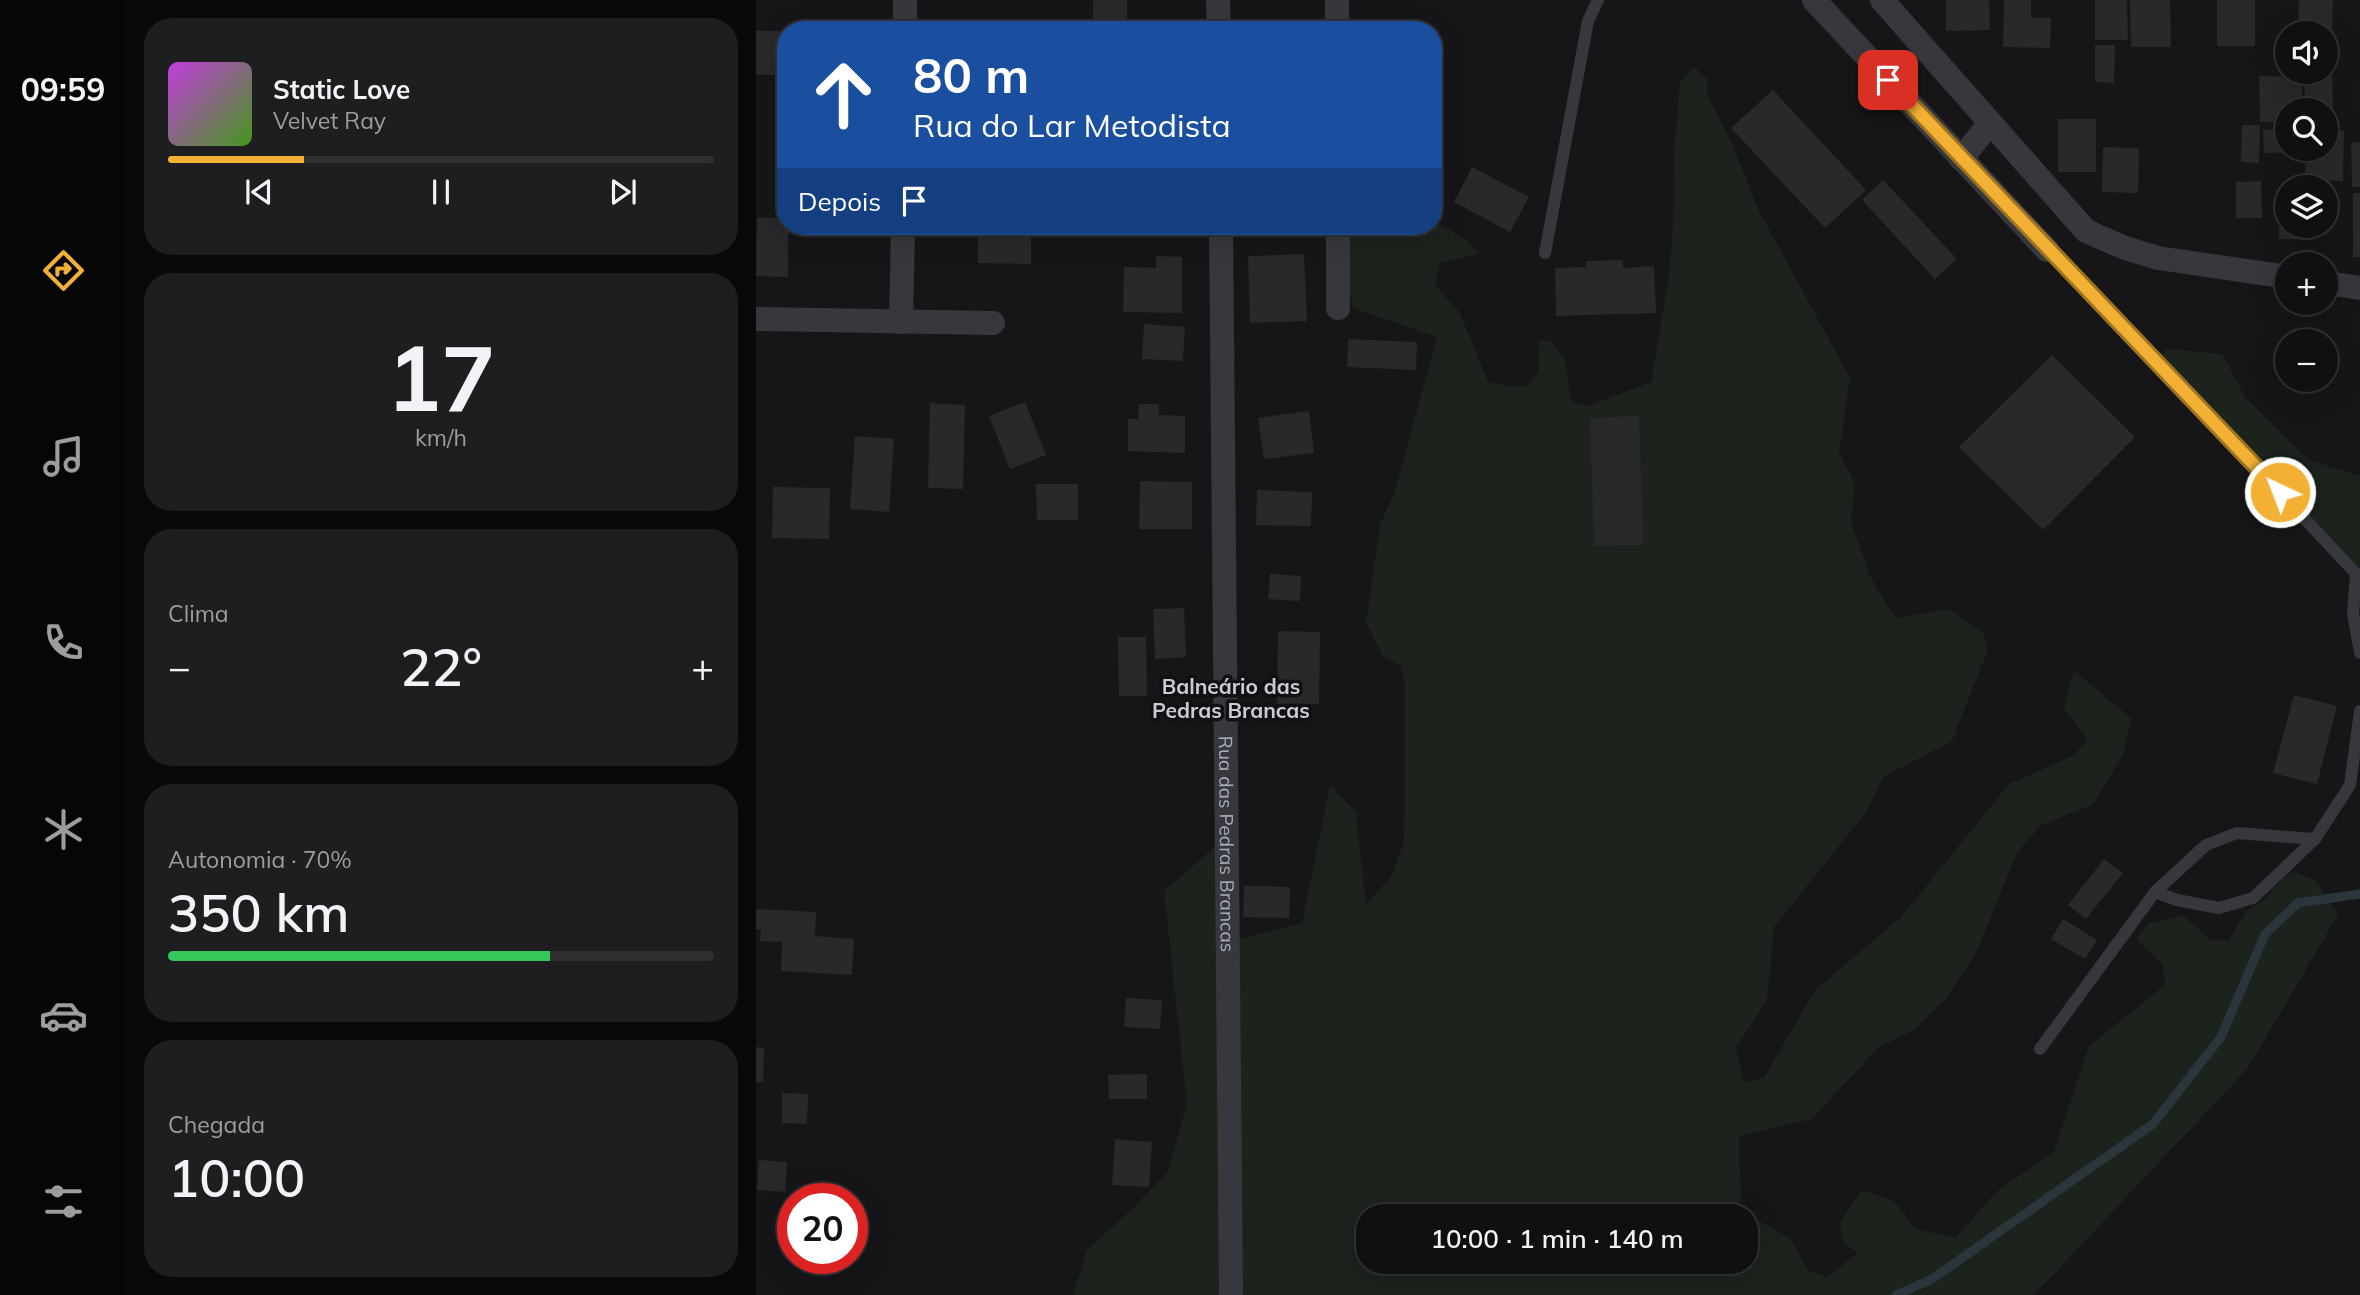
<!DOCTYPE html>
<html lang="pt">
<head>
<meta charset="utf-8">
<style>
	:root { --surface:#101012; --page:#1e1e20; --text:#f1f3f6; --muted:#9c9d9f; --line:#303032; --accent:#f2b134 }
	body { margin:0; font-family:Mulish,sans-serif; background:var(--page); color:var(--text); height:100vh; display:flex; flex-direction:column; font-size:26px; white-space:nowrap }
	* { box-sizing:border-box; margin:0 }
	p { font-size:23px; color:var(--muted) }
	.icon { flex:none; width:38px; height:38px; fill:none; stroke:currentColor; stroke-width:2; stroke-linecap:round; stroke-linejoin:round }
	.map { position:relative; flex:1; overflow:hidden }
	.panel { display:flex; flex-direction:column; gap:18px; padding:18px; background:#09090a; width:630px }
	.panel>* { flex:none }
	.banner { position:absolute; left:21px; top:21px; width:665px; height:214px; border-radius:28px; box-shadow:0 7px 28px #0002,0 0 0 2px var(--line); background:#1a4fa0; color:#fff; overflow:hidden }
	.fabs { position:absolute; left:1519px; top:21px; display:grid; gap:14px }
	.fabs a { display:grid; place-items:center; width:63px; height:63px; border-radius:50%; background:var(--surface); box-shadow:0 7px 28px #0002,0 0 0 2px var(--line); font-size:35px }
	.speed { position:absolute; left:21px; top:1183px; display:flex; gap:14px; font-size:35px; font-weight:700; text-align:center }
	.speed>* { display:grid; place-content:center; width:91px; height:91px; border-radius:50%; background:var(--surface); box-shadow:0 7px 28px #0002,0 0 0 2px var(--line); line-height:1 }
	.speed .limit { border:10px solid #d22; background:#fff; color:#111 }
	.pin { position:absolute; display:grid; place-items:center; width:60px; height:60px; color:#fff; margin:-30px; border-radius:14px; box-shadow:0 4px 10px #0006 }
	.me { position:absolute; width:77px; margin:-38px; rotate:317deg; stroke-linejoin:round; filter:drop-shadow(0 0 5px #0008) }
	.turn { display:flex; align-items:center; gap:24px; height:147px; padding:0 21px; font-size:32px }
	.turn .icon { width:91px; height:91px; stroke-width:2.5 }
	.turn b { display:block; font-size:49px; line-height:60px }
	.then { display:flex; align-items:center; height:66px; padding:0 21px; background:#0003; gap:14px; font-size:26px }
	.big { font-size:52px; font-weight:600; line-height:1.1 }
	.panel .tile { flex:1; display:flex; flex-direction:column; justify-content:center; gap:10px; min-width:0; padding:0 24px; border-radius:28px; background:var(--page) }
	.panel .dial { align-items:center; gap:0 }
	.dial b { font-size:91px; line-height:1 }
	.song { display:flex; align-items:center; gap:21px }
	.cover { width:84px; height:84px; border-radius:10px; background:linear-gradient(135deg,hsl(290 70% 55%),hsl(100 70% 35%)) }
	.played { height:7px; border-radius:4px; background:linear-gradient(90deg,var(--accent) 25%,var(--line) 25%) }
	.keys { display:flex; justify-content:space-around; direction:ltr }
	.heat { display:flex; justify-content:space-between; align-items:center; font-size:38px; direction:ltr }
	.charge { height:10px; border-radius:5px; background:linear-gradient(90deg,#34c759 70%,var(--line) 0) }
	.trip { position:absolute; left:600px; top:1204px; width:402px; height:70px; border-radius:28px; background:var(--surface); box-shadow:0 7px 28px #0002,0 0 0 2px var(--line); font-weight:600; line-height:70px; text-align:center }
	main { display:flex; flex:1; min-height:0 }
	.tabs { display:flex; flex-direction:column; width:126px; justify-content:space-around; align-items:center; background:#060607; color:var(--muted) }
	.tabs .icon { width:49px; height:49px }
	.tabs .on { color:var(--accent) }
	.tabs b { font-size:32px; color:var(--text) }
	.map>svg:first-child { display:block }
	.green { fill:#1c231d; fill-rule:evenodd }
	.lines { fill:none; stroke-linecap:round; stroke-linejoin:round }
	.stream { stroke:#2c353c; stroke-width:9 }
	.building { fill:#29292c }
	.lane { stroke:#37383d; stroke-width:12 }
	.street { stroke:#37383d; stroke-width:24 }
	.route-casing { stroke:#9d7322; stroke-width:18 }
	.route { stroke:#f2b134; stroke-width:12 }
	.labels { text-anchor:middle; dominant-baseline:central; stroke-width:7; stroke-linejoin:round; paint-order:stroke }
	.street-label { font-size:19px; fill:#a8adb8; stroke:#111113 }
	.neighbourhood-label { font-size:21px; font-weight:bold; fill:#c9ccd4; stroke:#111113 }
</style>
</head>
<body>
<main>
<nav class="tabs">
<b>09:59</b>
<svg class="icon on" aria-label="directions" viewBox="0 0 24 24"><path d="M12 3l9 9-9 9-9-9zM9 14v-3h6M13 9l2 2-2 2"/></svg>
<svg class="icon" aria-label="music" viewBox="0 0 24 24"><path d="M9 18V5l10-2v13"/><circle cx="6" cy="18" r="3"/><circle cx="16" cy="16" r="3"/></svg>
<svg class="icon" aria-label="phone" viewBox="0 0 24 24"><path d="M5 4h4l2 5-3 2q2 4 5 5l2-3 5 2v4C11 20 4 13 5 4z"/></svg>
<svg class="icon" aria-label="climate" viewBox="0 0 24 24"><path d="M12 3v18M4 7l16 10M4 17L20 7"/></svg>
<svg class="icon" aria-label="car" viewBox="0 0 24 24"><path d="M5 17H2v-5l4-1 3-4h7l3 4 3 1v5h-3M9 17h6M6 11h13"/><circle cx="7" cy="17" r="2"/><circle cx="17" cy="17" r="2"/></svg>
<svg class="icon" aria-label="filters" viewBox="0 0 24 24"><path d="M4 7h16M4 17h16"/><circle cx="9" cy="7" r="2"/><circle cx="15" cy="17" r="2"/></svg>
</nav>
<section class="panel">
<div class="tile">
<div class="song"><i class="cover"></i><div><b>Static Love</b><p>Velvet Ray</p></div></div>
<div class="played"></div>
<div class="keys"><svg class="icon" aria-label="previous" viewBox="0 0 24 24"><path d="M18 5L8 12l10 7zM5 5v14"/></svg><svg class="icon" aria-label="pause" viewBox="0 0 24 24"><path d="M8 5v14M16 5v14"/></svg><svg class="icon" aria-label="next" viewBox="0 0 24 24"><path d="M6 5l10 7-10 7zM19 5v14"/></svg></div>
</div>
<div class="tile dial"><b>17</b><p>km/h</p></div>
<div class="tile"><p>Clima</p>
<div class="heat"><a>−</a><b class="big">22°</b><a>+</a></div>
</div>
<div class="tile"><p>Autonomia · 70%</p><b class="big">350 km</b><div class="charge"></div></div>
<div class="tile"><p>Chegada</p><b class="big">10:00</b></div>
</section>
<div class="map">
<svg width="1604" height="1295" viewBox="0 0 1604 1295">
	<rect width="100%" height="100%" fill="#161618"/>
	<g class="green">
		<path d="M938,67l13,12 1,18 24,46 26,66 92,169 -11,75 16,30 -4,39 19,54 25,42 54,-9 35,24 3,19 -35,89 -69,36 -17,35 -92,115 -7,73 -31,48 8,34 20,-4 51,-88 87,-74 107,-132 66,-29 12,-16 -23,-31 10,-37 57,47 -7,35 -31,51 -53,22 -23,27 -41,100 -31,47 -31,30 -36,18 -66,71 -73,17 2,75 49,27 18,32 19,7 31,-24 -15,-11 -3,-20 22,-32 32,11 22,28 40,9 40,-46 58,-40 35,-106 76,-61 -2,-20 -27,-26 13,-16 35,-7 26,24 18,1 18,-30 18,-11 20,-23 12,-5 20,9 22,34 -90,153 -214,227h-961l14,-45 45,-41 36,-37 19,-69 -23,-212 66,-57 1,107 71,-18 28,-138 26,27 10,92 25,-27 13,-35 1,-156 -4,-20 -18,-10 -17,-34 14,-97 15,-34 42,-154 -84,-29 -8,-43 5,-39h83v-6l34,21 13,12 -40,10 -5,22 25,28 28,69 19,4h19l12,-14 1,-32 11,1 15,19 6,41 17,5 63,-24 17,-101 5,-51 1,-73 6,-75zM612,1216h378v46h-378z"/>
		<path d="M1411,349l55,5 23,43 64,63 51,16v107l-73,-72 -78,-88 -43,-42 -12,-18z"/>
	</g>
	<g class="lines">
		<path class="stream" d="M1140,1295l36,-16 221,-155 68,-87 44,-103 33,-31 62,-9"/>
	</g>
	<g class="building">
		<path d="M337,0h34v20l-34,-1z"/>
		<path d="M1190,0h43l1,30 -44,1z"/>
		<path d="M1248,0h27v18h20l-1,30 -47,-1z"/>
		<path d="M1339,0h32l1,40h-33z"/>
		<path d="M1374,0h40l1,47h-40z"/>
		<rect x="1461" y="0" width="38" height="46"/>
		<path d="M1543,0h34l-1,37h-6v-4h-28z"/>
		<rect x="0" y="31" width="30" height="44"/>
		<path d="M1339,45h20l-1,38 -19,-1z"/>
		<path d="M1570,61h6l1,49h-28l-1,-38h22z"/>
		<path d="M1503,76l43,1v33h-15v12h-27z"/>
		<path d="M1017,90l93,100 -41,38 -94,-100z"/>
		<rect x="1302" y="119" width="38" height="53"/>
		<path d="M1486,125h18l-1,38 -18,-1z"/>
		<path d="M1507,130h24v19h15v3l-38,1z"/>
		<path d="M1570,130l18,1 -1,50 -38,-1 1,-31h20z"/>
		<path d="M1604,142v45h-8l-1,-44z"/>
		<path d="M1347,147l36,1 -1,45 -36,-1z"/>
		<path d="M716,167l57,30 -19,35 -56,-30z"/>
		<path d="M1127,180l74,79 -22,20 -73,-79z"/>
		<path d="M1505,181l1,37h-26v-36z"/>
		<path d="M1524,187h7v39h23v13h-31z"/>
		<rect x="1597" y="193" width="7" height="64"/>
		<path d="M1,218h29v8h2v51l-32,-1z"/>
		<path d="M222,226h53v38l-53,-1z"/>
		<path d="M548,254l3,67 -57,2 -2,-67z"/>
		<path d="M400,256l26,1v56l-59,-1 1,-45 32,1z"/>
		<path d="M867,260v8l31,-2 2,47 -100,3 -1,-48 31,-1v-6z"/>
		<path d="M388,324l41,3 -2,34 -41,-2z"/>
		<path d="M592,339l69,3 -1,28 -69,-3z"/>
		<path d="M1296,355l83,82 -92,93 -84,-83z"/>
		<path d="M269,402l21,53 -36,14 -21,-53z"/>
		<path d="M174,403l35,2 -2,84 -35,-1z"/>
		<path d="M383,404h20v11l26,1v37l-57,-2v-32h10z"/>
		<path d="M553,411l5,42 -50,6 -6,-41z"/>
		<path d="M883,416l4,129 -49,1 -4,-128z"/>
		<path d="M99,436l39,3 -5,73 -39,-3z"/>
		<path d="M384,481l52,1v47h-53z"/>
		<path d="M280,484h42v36h-41z"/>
		<path d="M17,487l57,1 -1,51 -57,-1z"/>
		<path d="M501,490l55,2 -1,34 -55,-1z"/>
		<path d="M514,574l31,2 -1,25 -32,-2z"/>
		<path d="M428,608l2,49 -31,2 -2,-50z"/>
		<path d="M522,631l42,1 -1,72h-42z"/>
		<path d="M362,637h28l1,59h-28z"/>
		<path d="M1538,695l43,11 -20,78 -44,-11z"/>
		<path d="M1348,859l19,14 -37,46 -18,-14z"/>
		<path d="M488,886l46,1 -1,31 -46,-1z"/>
		<path d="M0,909l60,3 -1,24 39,3 -2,36 -71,-4 1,-29 -22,-1 1,-12h-5z"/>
		<path d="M1307,919l34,21 -12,19 -34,-20z"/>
		<path d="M370,998l36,2 -2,29 -36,-2z"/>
		<path d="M0,1047l8,1 -1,34h-7z"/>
		<path d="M391,1074v25h-38l-1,-24z"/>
		<path d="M26,1093l26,1 -1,30 -25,-1z"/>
		<path d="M359,1139l37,3 -3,45 -37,-2z"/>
		<path d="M3,1160l28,2 -2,30 -28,-2z"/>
	</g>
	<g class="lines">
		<g class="lane">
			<path d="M1291,250l156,160 157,168"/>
			<path d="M789,253l43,-232 10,-21"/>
			<path d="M1600,574l-3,40 7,39"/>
			<path d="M1399,892l22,8 42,8 34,-10 62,-59 35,-54 10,-74"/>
			<path d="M1284,1049l115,-157 51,-47 31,-12 78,6"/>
		</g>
		<g class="street">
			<path d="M462,0l1,30"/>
			<path d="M581,0v30"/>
			<path d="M1058,0l233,250"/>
			<path d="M1126,0l204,231 39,17 33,10 129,19"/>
			<path d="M149,30v-30"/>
			<path d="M1205,159l29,-36"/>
			<path id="s1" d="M465,226l10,1069"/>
			<path d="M582,226v82"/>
			<path d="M1570,283l34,5"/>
			<path d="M0,319l237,4"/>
			<path d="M145,322l2,-96"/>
		</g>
	</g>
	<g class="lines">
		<g class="route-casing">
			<path id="route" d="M1132,80l392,412"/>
		</g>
		<use href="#route" class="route"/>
	</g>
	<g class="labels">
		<g class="street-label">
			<text stroke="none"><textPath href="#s1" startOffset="618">Rua das Pedras Brancas</textPath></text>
		</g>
		<g class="neighbourhood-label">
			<text x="475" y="686">Balneário das<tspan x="475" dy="24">Pedras Brancas</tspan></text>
		</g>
	</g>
</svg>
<div class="fabs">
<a><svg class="icon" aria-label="sound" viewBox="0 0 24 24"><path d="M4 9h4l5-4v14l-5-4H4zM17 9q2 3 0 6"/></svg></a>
<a><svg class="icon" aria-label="search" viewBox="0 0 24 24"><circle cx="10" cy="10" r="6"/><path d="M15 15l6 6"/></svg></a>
<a><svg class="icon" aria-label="layers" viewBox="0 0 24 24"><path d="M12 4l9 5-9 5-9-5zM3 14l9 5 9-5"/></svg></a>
<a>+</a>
<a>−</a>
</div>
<div class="speed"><div class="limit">20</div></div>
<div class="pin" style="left:1132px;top:80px;background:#d93025"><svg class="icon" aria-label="arrive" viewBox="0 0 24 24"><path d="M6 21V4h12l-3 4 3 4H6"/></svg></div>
<svg class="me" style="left:1524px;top:492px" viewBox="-20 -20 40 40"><circle r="17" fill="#f2b134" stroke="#fff" stroke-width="3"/><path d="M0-11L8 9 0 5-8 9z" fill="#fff"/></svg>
<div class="trip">10:00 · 1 min · 140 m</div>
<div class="banner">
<div class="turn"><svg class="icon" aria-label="ahead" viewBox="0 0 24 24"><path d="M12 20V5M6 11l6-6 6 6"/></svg><div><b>80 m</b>Rua do Lar Metodista</div></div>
<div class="then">Depois<svg class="icon" aria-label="arrive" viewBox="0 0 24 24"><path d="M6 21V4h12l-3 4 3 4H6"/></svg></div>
</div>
</div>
</main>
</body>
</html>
